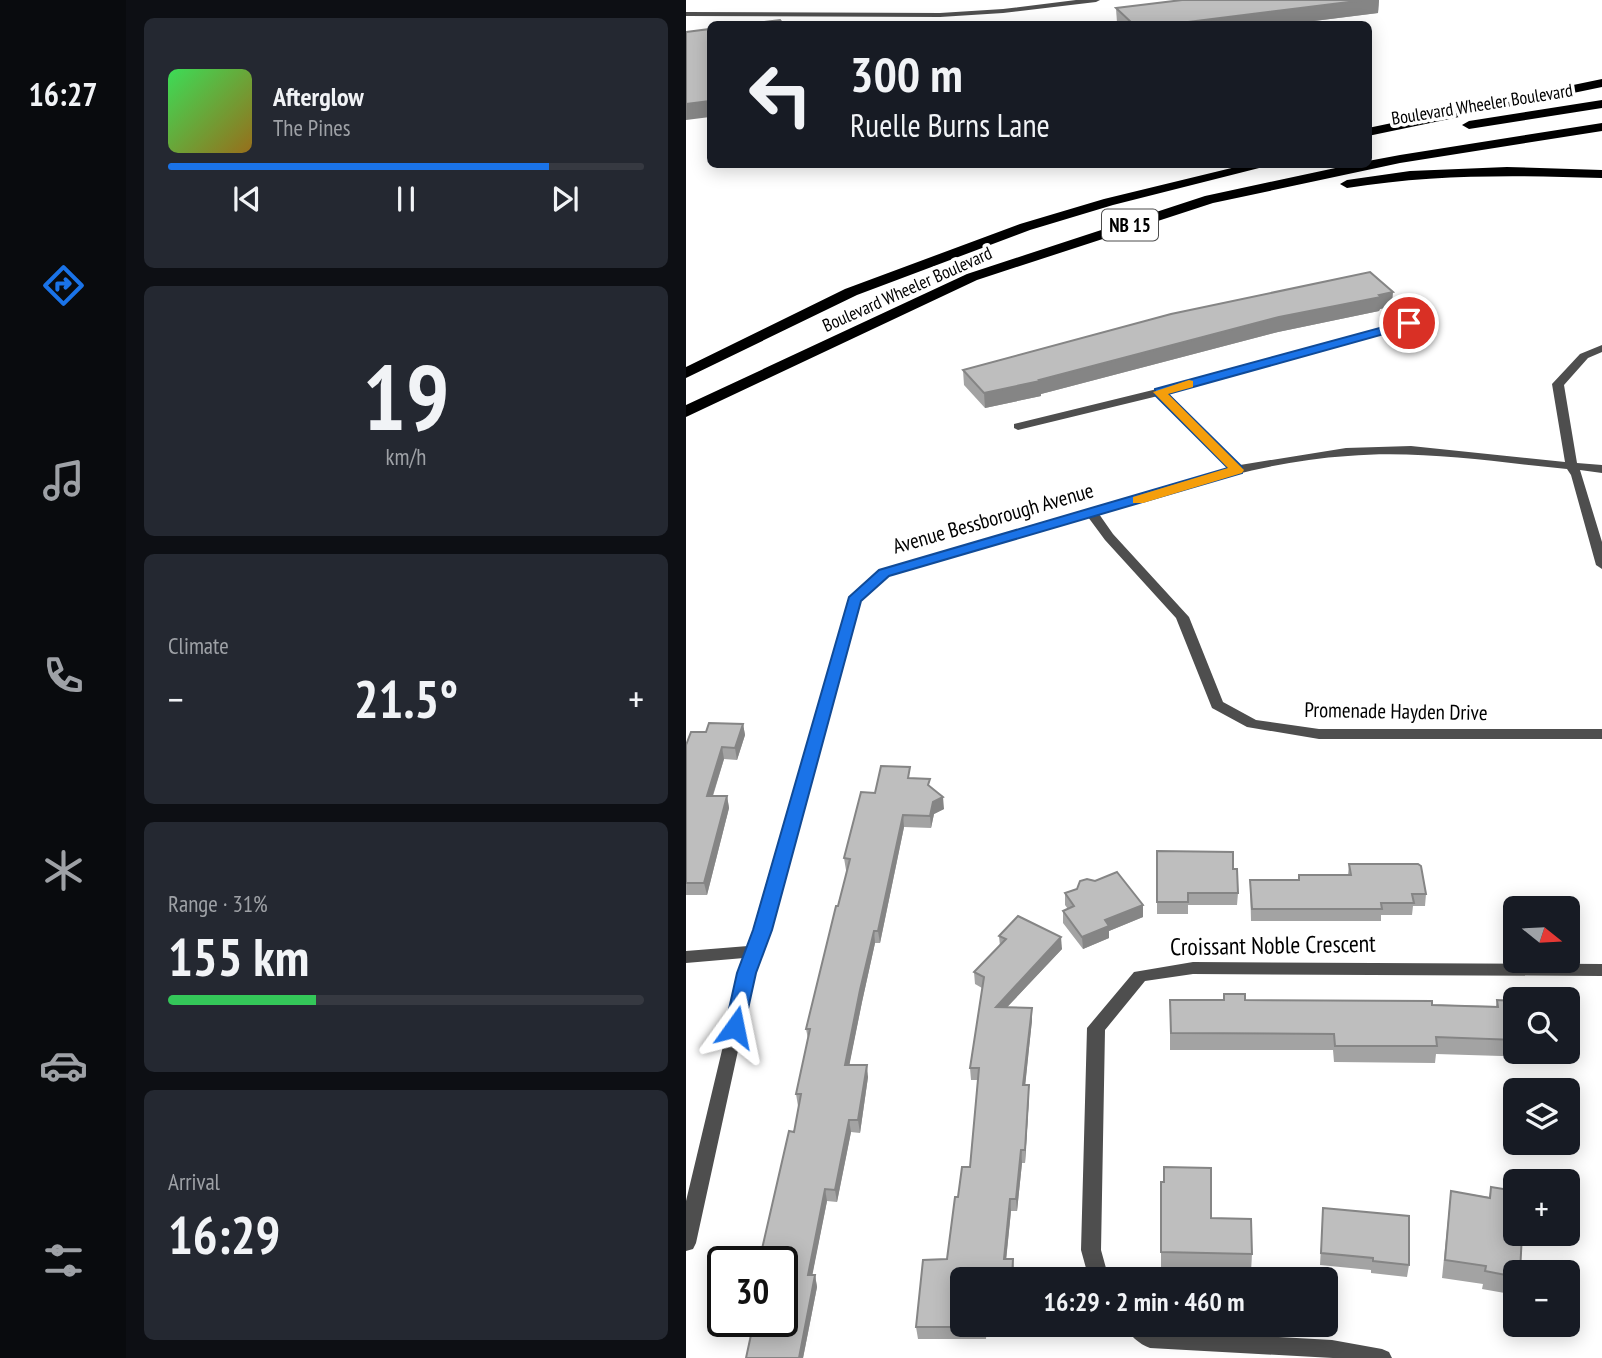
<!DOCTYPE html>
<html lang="en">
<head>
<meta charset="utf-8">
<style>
	:root { --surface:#171b24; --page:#242831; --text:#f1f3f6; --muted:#9ea1a6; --line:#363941; --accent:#1a73e8 }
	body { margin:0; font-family:"PT Sans Narrow",sans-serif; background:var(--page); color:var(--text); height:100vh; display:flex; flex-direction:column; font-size:26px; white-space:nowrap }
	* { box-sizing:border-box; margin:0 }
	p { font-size:23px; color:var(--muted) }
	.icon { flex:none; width:38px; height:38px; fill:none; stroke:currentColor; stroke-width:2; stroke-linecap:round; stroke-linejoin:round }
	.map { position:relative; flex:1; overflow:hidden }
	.sheet { display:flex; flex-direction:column; gap:18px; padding:18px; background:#0d0f14; width:560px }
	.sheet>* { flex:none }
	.top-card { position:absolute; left:21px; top:21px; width:665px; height:147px; border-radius:10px; box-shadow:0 4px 18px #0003; background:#171b24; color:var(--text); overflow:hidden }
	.needle { width:46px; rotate:108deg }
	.controls { position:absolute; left:817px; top:896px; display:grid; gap:14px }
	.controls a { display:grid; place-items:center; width:77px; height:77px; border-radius:10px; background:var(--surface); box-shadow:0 4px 18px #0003; font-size:35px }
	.speed { position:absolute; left:21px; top:1246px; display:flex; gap:14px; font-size:35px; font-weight:700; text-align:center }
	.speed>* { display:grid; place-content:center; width:91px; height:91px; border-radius:50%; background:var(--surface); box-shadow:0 4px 18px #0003; line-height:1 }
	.speed .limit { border:4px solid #111; border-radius:10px; background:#fff; color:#111 }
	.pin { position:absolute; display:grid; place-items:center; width:60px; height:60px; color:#fff; margin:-30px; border:4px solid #fff; border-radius:50%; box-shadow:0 2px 7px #0007 }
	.me { position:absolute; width:77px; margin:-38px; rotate:12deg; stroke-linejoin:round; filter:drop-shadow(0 0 5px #0008) }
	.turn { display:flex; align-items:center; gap:24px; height:147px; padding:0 28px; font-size:32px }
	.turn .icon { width:91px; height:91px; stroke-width:2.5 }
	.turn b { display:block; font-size:49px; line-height:60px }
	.big { font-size:52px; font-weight:700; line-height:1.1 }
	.sheet .widget { flex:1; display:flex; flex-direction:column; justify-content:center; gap:10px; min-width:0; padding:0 24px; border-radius:10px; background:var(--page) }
	.sheet .dial { align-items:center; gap:0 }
	.dial b { font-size:91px; line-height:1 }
	.song { display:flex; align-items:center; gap:21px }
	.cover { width:84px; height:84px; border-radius:10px; background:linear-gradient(135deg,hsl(130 70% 55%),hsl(40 70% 35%)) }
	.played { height:7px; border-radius:4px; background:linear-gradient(90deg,var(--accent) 80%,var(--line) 80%) }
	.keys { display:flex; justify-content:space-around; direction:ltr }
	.heat { display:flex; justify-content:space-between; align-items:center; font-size:38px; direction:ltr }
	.charge { height:10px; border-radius:5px; background:linear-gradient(90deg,#34c759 31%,var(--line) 0) }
	.trip { position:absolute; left:264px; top:1267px; width:388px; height:70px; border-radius:10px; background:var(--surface); box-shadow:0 4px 18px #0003; font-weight:700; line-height:70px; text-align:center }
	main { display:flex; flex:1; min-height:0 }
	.tab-bar { display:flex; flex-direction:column; width:126px; justify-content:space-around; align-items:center; background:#090b0e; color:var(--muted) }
	.tab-bar .icon { width:49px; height:49px }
	.tab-bar .on { color:var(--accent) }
	.tab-bar b { font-size:32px; color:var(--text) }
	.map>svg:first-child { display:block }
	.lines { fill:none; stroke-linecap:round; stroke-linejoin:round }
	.street { fill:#4e4e4e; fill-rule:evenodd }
	.highway { fill:#000; fill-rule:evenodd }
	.wall { fill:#a3a3a3 }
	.shaded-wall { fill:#858585 }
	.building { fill:#bebebe; stroke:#858585; stroke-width:2 }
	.route { fill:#1a73e8; stroke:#114b97; stroke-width:2 }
	.slow { fill:#f59e0b }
	.labels { text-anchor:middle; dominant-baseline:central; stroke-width:7; stroke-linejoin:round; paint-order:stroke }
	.far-street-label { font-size:18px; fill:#000; stroke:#fff }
	.shield { fill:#fff; stroke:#4c4c4c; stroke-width:2 }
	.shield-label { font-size:19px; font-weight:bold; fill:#000 }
	.street-label { font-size:21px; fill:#000; stroke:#fff }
	.near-street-label { font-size:24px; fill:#000; stroke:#fff }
</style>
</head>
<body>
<main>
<nav class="tab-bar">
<b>16:27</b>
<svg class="icon on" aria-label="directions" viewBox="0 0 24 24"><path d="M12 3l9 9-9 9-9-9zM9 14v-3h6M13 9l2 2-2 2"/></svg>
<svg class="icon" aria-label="music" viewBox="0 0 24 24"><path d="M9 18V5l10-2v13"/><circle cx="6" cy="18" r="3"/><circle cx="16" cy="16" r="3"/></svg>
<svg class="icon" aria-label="phone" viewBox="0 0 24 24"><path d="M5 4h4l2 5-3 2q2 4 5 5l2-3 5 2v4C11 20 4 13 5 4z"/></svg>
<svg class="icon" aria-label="climate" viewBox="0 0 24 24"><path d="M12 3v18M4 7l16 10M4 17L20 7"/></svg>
<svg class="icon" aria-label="car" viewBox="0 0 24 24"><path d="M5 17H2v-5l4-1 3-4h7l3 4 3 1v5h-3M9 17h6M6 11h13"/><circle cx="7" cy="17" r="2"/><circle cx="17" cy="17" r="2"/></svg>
<svg class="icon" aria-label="filters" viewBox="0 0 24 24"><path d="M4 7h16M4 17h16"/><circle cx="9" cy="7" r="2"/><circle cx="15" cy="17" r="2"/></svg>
</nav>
<section class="sheet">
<div class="widget">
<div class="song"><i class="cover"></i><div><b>Afterglow</b><p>The Pines</p></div></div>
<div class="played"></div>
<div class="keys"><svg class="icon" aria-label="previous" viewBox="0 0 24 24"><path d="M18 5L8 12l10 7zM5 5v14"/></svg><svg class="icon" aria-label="pause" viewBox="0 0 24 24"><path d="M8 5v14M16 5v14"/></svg><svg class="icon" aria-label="next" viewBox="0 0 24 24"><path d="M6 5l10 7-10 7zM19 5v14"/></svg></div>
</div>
<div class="widget dial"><b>19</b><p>km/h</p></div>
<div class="widget"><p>Climate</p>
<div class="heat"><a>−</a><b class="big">21.5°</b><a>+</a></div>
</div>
<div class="widget"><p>Range · 31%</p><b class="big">155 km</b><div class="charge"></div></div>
<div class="widget"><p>Arrival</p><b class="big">16:29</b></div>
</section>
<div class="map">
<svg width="916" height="1358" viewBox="0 0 916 1358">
	<rect width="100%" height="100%" fill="#fff"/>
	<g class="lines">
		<g class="street">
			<path d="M390,0h24l-4,2 -93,11 -63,4 -254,-1v-4l254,1 63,-4z"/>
			<path d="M723,320l4,1v4l-245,68 72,72 106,-17 65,-2 154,16 -13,-78 28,-30 22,-9v7l-14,6 -24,27 13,78 25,2v8l-22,-3 22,72v27l-6,-4 -25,-90 -4,-6c-73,-7 -146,-19 -219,-13 -85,5 -168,34 -249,58l14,20 76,83 34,85 33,18 63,9h283v10h-283l-72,-12 -35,-19 -36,-90 -71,-78 -17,-23 -199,59 -29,25 -96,350 -9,22 -59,270 -3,6 -7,2v-50l58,-243 -58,5v-12l62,-5 101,-349 30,-27 351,-102 -72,-72 -140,34 -4,-2v-4l143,-35z"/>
			<path d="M507,962l409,2v12l-409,-2 -48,7 -40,49 -4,220 8,29h-20l-8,-29 6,-222 47,-56z"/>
			<path d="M438,1325h24l6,5 178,10 50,9 7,3 3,6h-59l-183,-10c-11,-4 -21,-13 -26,-23z"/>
		</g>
		<g class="highway">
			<path d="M916,79v8l-234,49v-8z"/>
			<path d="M916,100v8l-133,21 -7,-4 7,-4z"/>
			<path d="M916,123v8l-202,32 -187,40 -236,77 -291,137v-12l281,-131 238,-78 149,-32h14v-3l32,-6z"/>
			<path d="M562,164h27l-162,41 -83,25 -173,65 -171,83v-11l159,-78 175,-65 84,-25z"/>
			<path d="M821,167l95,3v8c-86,-3 -170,-4 -255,10l-7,-4 7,-4 63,-9z"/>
		</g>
	</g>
	<g class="wall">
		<path d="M496,0h197l-1,13 -88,11h-172l-1,-1 -1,-15z"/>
		<path d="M706,306l-12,3 -1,2 -101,21 -237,62v2l-56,12 -21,-23 -1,-15z"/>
		<path d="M57,724l2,11 -8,25 -13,-1 -11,37h14l2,12 -22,87h-21v-150l20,-13z"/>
		<path d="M226,778l18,9 14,22 -10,5 -3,14 -27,-1 -24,116h-5l-13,59 -13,63 19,12 -8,56 -9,-1 -14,70 -10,-1 -15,74h3l2,12 -14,71 -9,-226 5,-25 -1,-1 -2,-12 12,-55 -2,-10 41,-159h-1l-2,-12 31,-65z"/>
		<path d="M471,851l81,42 -1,12h-49v9h-31z"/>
		<path d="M663,864l77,30 -1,12h-12l-1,9h-31v6h-130l-1,-41h48l1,-5h49z"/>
		<path d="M379,893l78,24 -34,14v7l-26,11 -20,-26v-12l5,-2 -3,-4z"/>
		<path d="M313,936l63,13 -55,58 25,1v12l-7,65h4v12l-4,66h-3l-5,48h-6l-5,48h7l1,12 -52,8v46h25l-1,14h-68l-2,-12 31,-68 11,-62 12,-30 8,-87h-7l-1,-12 12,-80 -7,-4 -1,-12 26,-26z"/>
		<path d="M484,1000h75l251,6 1,-6 19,1v51h22l-1,5 -101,-3 -1,9 -101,-1 -1,-12h-163z"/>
		<path d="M475,1182l91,72 -1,18 -90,-3z"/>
		<path d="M805,1187l25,85v23l-34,-6 1,-5 -41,-6 7,-69 2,-18 38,6z"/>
		<path d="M637,1208l86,57 -2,12 -36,-4v-3l-51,-5z"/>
	</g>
	<g class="shaded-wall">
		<path d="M679,0h14l-1,13 -88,11h-118z"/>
		<path d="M24,101v16l-24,3v-16z"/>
		<path d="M707,292l-1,14 -12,3 -1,2 -101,21 -237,62v2l-56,12 -1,-15 295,-76z"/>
		<path d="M57,724l2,11 -8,25 -2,-12z"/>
		<path d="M36,747l2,12 -15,48 -2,-11z"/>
		<path d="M41,796l2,12 -22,87 -3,-12z"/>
		<path d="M257,797l1,12 -10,5 -3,14 -1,-12 3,-14z"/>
		<path d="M217,815l1,12 -24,116 -2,-12z"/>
		<path d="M457,905v12l-34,14v7l-26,11 -1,-12 23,-17z"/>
		<path d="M188,931l1,12 -13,59 -15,75 -2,-12 15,-75z"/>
		<path d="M375,937l1,12 -66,70v-12z"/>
		<path d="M346,1008v12l-8,77 -1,-12z"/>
		<path d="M181,1065l1,12 -8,56 -2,-13z"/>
		<path d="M343,1085v12l-4,66v-13z"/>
		<path d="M163,1120l2,12 -14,70 -2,-12z"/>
		<path d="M335,1150l1,13 -5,48 -1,-12z"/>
		<path d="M139,1189l2,12 -17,86 -2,-12z"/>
		<path d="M324,1199l1,12 -6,60 -1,-12z"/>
		<path d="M129,1275l2,12 -14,71h-4z"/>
	</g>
	<g class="building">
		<path d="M496,0h183l-193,24h-39l-17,-16z"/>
		<path d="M94,20l3,4h-35z"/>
		<path d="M24,29v72l-24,3v-72z"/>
		<path d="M684,272l23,20 -14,3 2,2 -102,20 -240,63 1,1 -56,12 -21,-23 208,-56z"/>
		<path d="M23,723l34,1 -8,24 -13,-1 -15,49h20l-23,87h-18v-138l5,-13h15z"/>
		<path d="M195,766l29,1 -2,11 22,1 -2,6 15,12 -10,5 -3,14 -27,-1 -25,116h-4l-14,59 -15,75h22l-9,55h-9l-14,70 -10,-1 -17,86h7l-16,83h-53l8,-37h28v-59h-23l30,-131 5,1 7,-38h-5l14,-65h-4l30,-123h2l12,-47 -6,-1 17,-66 14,1z"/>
		<path d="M471,851l76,1v17h4l1,24h-50v9h-31z"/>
		<path d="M663,864h69l3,2 5,28h-14l2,9h-33l1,6h-130l-2,-29h49v-5h52z"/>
		<path d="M431,872l26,33 -38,15 4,6 -27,11 -19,-26 11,-5 -9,-13 12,-4 3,-8 7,-2 8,2z"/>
		<path d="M332,916l43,21 -65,70 36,1 -9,77h6l-4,65h-4l-5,49h-6l-6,60h9l-1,20h-50v46h23v2h-69l7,-67 24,-1 8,-62h3l4,-30h8l9,-99h-9l14,-91 -10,-5 32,-33 -7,-3z"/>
		<path d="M538,994h21v6l187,1v4l66,2 -1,-7 19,1v39l-80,-3 1,9h-102l-1,-12 -163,-1 -1,-33h54z"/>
		<path d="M478,1167l47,1v50l40,1 1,35 -91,-2v-70h3z"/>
		<path d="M805,1187l25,4v43h6l-2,38h-4v5l-31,-6 1,-5 -41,-6 6,-69 39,7z"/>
		<path d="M637,1208l86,8v49l-36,-4v-3l-52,-5z"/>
	</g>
	<path class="route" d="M723,320l6,3 -2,3 -245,68 74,73v6l-353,103 -28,25 -89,329 -16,43 -12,54 -2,5 -7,2 -7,-2 -3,-5 12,-54 16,-43 96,-333 30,-27 349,-102 -73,-73v-6z"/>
	<path class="slow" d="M503,380l4,1v6l-25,7 76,76 -2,3 -99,30h-10v-6l95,-29 -75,-76z"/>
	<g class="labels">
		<g class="far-street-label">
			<text transform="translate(796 104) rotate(-9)">Boulevard Wheeler Boulevard</text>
			<text transform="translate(221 289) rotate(-24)">Boulevard Wheeler Boulevard</text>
		</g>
		<rect class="shield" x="416" y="209.5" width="56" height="31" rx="5"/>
		<g class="shield-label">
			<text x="444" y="225">NB 15</text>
		</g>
		<g class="street-label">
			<text transform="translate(307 518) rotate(-16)">Avenue Bessborough Avenue</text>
			<text transform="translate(710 711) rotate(1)">Promenade Hayden Drive</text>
		</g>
		<g class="near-street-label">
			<text transform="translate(587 945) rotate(-1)">Croissant Noble Crescent</text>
		</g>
	</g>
</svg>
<div class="controls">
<a><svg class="needle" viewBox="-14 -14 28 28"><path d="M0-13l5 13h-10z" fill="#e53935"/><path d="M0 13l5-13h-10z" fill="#9ea1a6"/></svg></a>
<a><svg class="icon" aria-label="search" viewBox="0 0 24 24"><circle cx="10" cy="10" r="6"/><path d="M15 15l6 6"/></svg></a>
<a><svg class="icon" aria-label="layers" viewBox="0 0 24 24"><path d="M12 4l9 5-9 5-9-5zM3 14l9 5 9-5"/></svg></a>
<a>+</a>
<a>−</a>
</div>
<div class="speed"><div class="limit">30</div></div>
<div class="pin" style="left:723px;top:323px;background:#d93025"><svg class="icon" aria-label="arrive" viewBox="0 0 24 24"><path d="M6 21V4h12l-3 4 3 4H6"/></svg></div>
<svg class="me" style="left:49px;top:1027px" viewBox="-20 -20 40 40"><path d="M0-17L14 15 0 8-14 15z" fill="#1a73e8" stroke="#fff" stroke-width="4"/></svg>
<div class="trip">16:29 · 2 min · 460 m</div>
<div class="top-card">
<div class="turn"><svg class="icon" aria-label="left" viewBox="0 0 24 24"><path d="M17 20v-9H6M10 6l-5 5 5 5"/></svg><div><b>300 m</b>Ruelle Burns Lane</div></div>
</div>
</div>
</main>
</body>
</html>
